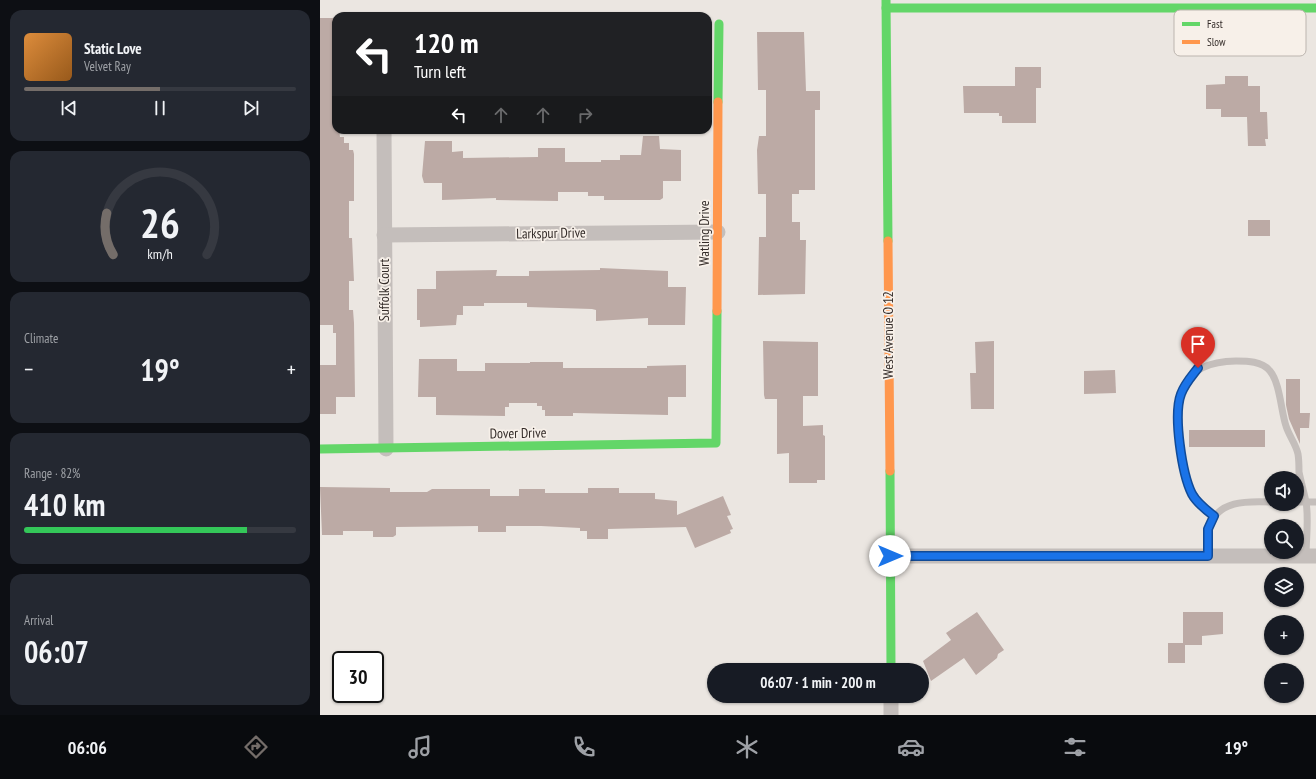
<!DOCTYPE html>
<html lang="en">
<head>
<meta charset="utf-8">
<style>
	:root { --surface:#171b24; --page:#242831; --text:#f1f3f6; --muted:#9ea1a6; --line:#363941; --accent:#746d69 }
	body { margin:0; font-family:"PT Sans Narrow",sans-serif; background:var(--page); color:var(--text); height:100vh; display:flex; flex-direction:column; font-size:15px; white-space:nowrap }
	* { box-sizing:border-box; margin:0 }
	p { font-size:13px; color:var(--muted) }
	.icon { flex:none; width:22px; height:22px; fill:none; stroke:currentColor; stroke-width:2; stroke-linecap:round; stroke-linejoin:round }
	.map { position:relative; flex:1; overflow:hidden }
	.details { display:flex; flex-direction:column; gap:10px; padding:10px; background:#0d0f14; width:320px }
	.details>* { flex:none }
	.guide { position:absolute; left:12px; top:12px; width:380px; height:122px; border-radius:12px; box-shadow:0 1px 3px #0004; background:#202124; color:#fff; overflow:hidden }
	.tools { position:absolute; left:944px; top:471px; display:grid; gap:8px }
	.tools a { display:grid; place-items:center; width:40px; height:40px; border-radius:50%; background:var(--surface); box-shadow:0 1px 3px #0004; font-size:20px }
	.speed { position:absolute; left:12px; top:651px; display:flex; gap:8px; font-size:20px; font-weight:700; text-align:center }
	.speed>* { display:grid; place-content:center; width:52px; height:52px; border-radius:50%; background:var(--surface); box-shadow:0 1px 3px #0004; line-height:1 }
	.speed .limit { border:2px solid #111; border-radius:6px; background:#fff; color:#111 }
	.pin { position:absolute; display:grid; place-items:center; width:34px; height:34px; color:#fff; margin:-41px -17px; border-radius:50% 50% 50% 0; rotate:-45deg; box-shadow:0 0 4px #0007 }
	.pin .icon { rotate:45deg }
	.me { position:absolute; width:44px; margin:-22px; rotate:90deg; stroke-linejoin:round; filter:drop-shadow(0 0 3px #0008) }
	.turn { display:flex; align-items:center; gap:14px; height:84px; padding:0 16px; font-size:18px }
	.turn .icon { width:52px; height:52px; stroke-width:2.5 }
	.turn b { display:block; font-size:28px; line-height:34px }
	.lanes { display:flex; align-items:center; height:38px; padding:0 16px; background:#0003; justify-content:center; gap:20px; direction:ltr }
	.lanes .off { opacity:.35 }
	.big { font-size:30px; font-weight:800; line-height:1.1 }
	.details .widget { flex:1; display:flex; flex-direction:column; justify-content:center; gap:6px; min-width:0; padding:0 14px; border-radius:12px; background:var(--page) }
	.details .dial { align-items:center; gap:0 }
	.dial svg { height:104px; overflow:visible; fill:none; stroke:var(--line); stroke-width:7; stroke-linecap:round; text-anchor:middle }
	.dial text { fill:var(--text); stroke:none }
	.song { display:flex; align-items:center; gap:12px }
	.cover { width:48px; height:48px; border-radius:6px; background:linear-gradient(135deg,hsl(30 70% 55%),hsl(30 70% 35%)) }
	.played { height:4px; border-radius:2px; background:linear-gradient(90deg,var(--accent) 50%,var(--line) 50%) }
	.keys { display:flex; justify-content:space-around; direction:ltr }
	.heat { display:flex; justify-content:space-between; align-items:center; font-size:22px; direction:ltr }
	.charge { height:6px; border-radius:3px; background:linear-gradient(90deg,#34c759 82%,var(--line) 0) }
	.trip { position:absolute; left:387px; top:663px; width:222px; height:40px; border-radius:20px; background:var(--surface); box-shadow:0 1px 3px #0004; font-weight:800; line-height:40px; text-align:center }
	.menu { display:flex; height:64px; justify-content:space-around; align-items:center; background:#090b0e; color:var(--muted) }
	.menu .icon { width:28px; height:28px }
	.menu .selected { color:var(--accent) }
	.menu b { font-size:18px; color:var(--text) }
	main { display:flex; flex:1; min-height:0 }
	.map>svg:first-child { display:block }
	.building { fill:#bcaaa5 }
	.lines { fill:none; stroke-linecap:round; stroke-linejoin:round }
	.lane { stroke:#c4bebb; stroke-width:7 }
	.street { stroke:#c4bebb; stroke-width:15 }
	.fast { stroke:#63d668; stroke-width:9 }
	.slow { stroke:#ff974d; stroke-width:9 }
	.route-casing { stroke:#114b97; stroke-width:10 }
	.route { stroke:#1a73e8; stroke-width:7 }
	.labels { text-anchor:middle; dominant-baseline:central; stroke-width:3.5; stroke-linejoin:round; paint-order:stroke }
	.street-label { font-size:14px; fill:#342c29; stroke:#f7f0e9 }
	.key { fill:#f7f0e9; stroke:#bcb5af; stroke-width:1 }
	.key-label { font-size:11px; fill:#342c29 }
</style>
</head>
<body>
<main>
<section class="details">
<div class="widget">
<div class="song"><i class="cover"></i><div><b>Static Love</b><p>Velvet Ray</p></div></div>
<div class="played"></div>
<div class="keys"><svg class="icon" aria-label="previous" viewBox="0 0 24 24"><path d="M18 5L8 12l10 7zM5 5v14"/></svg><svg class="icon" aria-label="pause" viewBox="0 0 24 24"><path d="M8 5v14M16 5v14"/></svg><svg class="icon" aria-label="next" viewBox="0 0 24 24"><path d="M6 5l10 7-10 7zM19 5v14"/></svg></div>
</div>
<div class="widget dial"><svg viewBox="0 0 100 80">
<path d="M14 69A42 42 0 1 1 86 69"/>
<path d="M14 69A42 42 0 0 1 9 37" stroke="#746d69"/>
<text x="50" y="56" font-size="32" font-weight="700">26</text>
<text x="50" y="72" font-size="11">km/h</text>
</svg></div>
<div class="widget"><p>Climate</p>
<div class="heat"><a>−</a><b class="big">19°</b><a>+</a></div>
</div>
<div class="widget"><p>Range · 82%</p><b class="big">410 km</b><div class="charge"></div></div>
<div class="widget"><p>Arrival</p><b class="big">06:07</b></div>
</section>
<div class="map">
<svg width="996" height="715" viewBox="0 0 996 715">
	<rect width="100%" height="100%" fill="#ebe6e1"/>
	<g class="building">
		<path d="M0,18h16v112h3l1,7h4v6h5v7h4l1,4v47h-5v37h3l2,43h-5v29h4l1,13 1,74h-19v17h-16v-49h16v-32h-3v-8h-13z"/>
		<path d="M437,32h47l2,59h14v19h-5v80h-16v4h-7v28h8v18h6l-1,54 -47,1 1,-58h7v-43h-8l-1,-44 2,-14h7v-46h-8z"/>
		<path d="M695,67h26v21h-5v35h-34v-7h-3v-3h-35l-1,-27h52z"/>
		<path d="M905,76h23v10h12v26h7l1,27h-3l1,7h-18l-1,-29h-26v-8h-15v-24l19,-1z"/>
		<path d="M323,136h16l1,13 21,1v31h-18v17l-3,2h-56v-4h-16v-4h-30v9l-62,-1v-2l-54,2v-17h-18l-2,-7 3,-35h27v11l11,-1v7l75,-1v-9h27v14h36v-2h19v-5h21z"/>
		<rect x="928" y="220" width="22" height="16"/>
		<path d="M280,268l68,3v16h18l-1,38h-37v-7l-52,3v-11l-4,-1 -65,-2v-4h-43v3h-21v9h-6l-1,10 -36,2v-7h-3v-31h19v-18l61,-1 -1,6h33v-5l71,-1z"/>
		<path d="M443,341l55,1v54h-15v30l20,-1v10l2,1v44h-8v3h-28v-30l-12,1v-55h-12l-1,-4z"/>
		<path d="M674,341v68h-23l-1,-36h6l-1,-31z"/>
		<path d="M99,359h38v12h28v-8h45v-1h33v6h84v-2l39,-1v32h-18v18l-95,-2v3h-28v-6h-3v-4h-5v-3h-28v4h-4v9l-69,-1v-18h-18z"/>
		<path d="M795,370l1,23 -32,1v-23z"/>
		<path d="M966,379h14v34h10l-1,15h-9v16l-11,-25 -3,-14z"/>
		<rect x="869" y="430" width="76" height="17"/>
		<path d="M0,487l70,1v4h37l5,-3h58v7h29v-7h26v4h43v-5h31v5h36v6l22,2v14l46,-19 8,19 -4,1 6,13 -3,1 1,3 -36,15 -9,-21 -78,2v10h-21v-8h-7v-3l-39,-2h-35v6h-28v-6l-82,1v8l-3,2h-20v-6h-30v4h-21z"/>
		<path d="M657,612l27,38 -6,4 -1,4 -21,17 -12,-17 -33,23 -8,-20 28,-21 -5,-7z"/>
		<path d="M863,612h40v22l-21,2v9h-17v18h-17v-20h15z"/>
	</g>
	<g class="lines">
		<g class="lane">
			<path d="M977,502h19"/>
			<path d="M894,516c-25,-20 -30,-37 -33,-68 -5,-49 -5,-86 55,-87 11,0 26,0 34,10 10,12 11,40 16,55 3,10 10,18 12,28 1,6 1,12 1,18 2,10 5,20 7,30 3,17 0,37 0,54"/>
			<path d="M888,556c0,-9 -2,-19 1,-28 8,-28 38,-27 62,-26"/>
		</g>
		<g class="street">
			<path d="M64,130l2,319"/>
			<path d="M64,235l334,-3"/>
			<path d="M570,556h426"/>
			<path d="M571,696v19"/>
		</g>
		<g class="fast">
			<path d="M566,0l2,241"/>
			<path d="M566,8h430"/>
			<path d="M398,102l1,-78"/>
			<path d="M0,449l396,-6 1,-132"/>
			<path d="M570,471l1,199"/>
		</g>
		<g class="slow">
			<path d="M568,241l2,230"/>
			<path d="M397,311l1,-209"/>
		</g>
	</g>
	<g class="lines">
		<g class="route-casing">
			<path id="route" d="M570,556h318v-27l6,-13c-8,-6 -17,-13 -22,-22 -10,-20 -19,-79 -11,-100 4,-11 11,-18 17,-26"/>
		</g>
		<use href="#route" class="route"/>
	</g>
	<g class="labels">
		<g class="street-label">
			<text transform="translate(231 233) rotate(-1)">Larkspur Drive</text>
			<text transform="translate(384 233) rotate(-90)">Watling Drive</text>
			<text transform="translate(64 290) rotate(-90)">Suffolk Court</text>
			<text transform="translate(568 335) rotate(-90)">West Avenue O 12</text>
			<text transform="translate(198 433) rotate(-1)">Dover Drive</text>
		</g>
	</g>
	<rect x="854" y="10" width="132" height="46" rx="6" class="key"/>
	<rect x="862" y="22" width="18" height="4" fill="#63d668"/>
	<rect x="862" y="40" width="18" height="4" fill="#ff974d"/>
	<g class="key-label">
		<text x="887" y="28">Fast</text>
		<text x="887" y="46">Slow</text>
	</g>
</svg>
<div class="tools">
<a><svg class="icon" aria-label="sound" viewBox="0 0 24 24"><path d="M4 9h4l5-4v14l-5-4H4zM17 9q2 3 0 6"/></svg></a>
<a><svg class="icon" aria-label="search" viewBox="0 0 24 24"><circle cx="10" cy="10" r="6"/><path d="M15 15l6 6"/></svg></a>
<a><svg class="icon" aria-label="layers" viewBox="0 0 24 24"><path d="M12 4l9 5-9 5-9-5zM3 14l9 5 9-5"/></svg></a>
<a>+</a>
<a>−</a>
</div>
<div class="speed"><div class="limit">30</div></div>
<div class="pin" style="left:878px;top:368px;background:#d93025"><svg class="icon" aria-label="arrive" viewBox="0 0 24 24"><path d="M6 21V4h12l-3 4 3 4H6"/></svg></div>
<svg class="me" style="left:570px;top:556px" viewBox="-20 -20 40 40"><circle r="19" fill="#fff"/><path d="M0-13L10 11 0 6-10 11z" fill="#1a73e8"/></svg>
<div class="trip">06:07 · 1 min · 200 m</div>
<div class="guide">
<div class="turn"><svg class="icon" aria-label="left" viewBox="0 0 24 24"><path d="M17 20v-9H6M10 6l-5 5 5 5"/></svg><div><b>120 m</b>Turn left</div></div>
<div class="lanes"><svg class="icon" aria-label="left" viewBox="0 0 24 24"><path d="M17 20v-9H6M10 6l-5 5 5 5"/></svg><svg class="icon off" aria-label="ahead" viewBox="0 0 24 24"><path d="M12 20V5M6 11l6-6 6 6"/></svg><svg class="icon off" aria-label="ahead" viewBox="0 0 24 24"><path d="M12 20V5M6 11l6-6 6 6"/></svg><svg class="icon off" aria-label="right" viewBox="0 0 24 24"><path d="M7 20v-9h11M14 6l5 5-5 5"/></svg></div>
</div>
</div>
</main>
<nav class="menu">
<b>06:06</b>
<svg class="icon selected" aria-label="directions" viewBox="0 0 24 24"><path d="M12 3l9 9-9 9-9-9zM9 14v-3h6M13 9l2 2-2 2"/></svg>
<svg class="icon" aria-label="music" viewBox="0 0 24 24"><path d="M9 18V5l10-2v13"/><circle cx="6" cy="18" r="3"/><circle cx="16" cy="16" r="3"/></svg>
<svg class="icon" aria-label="phone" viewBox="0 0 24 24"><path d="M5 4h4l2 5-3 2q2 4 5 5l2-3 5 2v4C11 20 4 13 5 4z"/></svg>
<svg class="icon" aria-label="climate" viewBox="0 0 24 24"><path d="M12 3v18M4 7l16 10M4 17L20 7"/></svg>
<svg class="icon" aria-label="car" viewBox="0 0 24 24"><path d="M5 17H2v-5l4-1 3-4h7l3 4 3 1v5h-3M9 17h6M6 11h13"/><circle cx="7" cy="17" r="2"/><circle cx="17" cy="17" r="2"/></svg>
<svg class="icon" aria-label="filters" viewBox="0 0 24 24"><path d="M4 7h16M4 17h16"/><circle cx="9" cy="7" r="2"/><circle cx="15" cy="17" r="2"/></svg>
<b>19°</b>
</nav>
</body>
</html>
